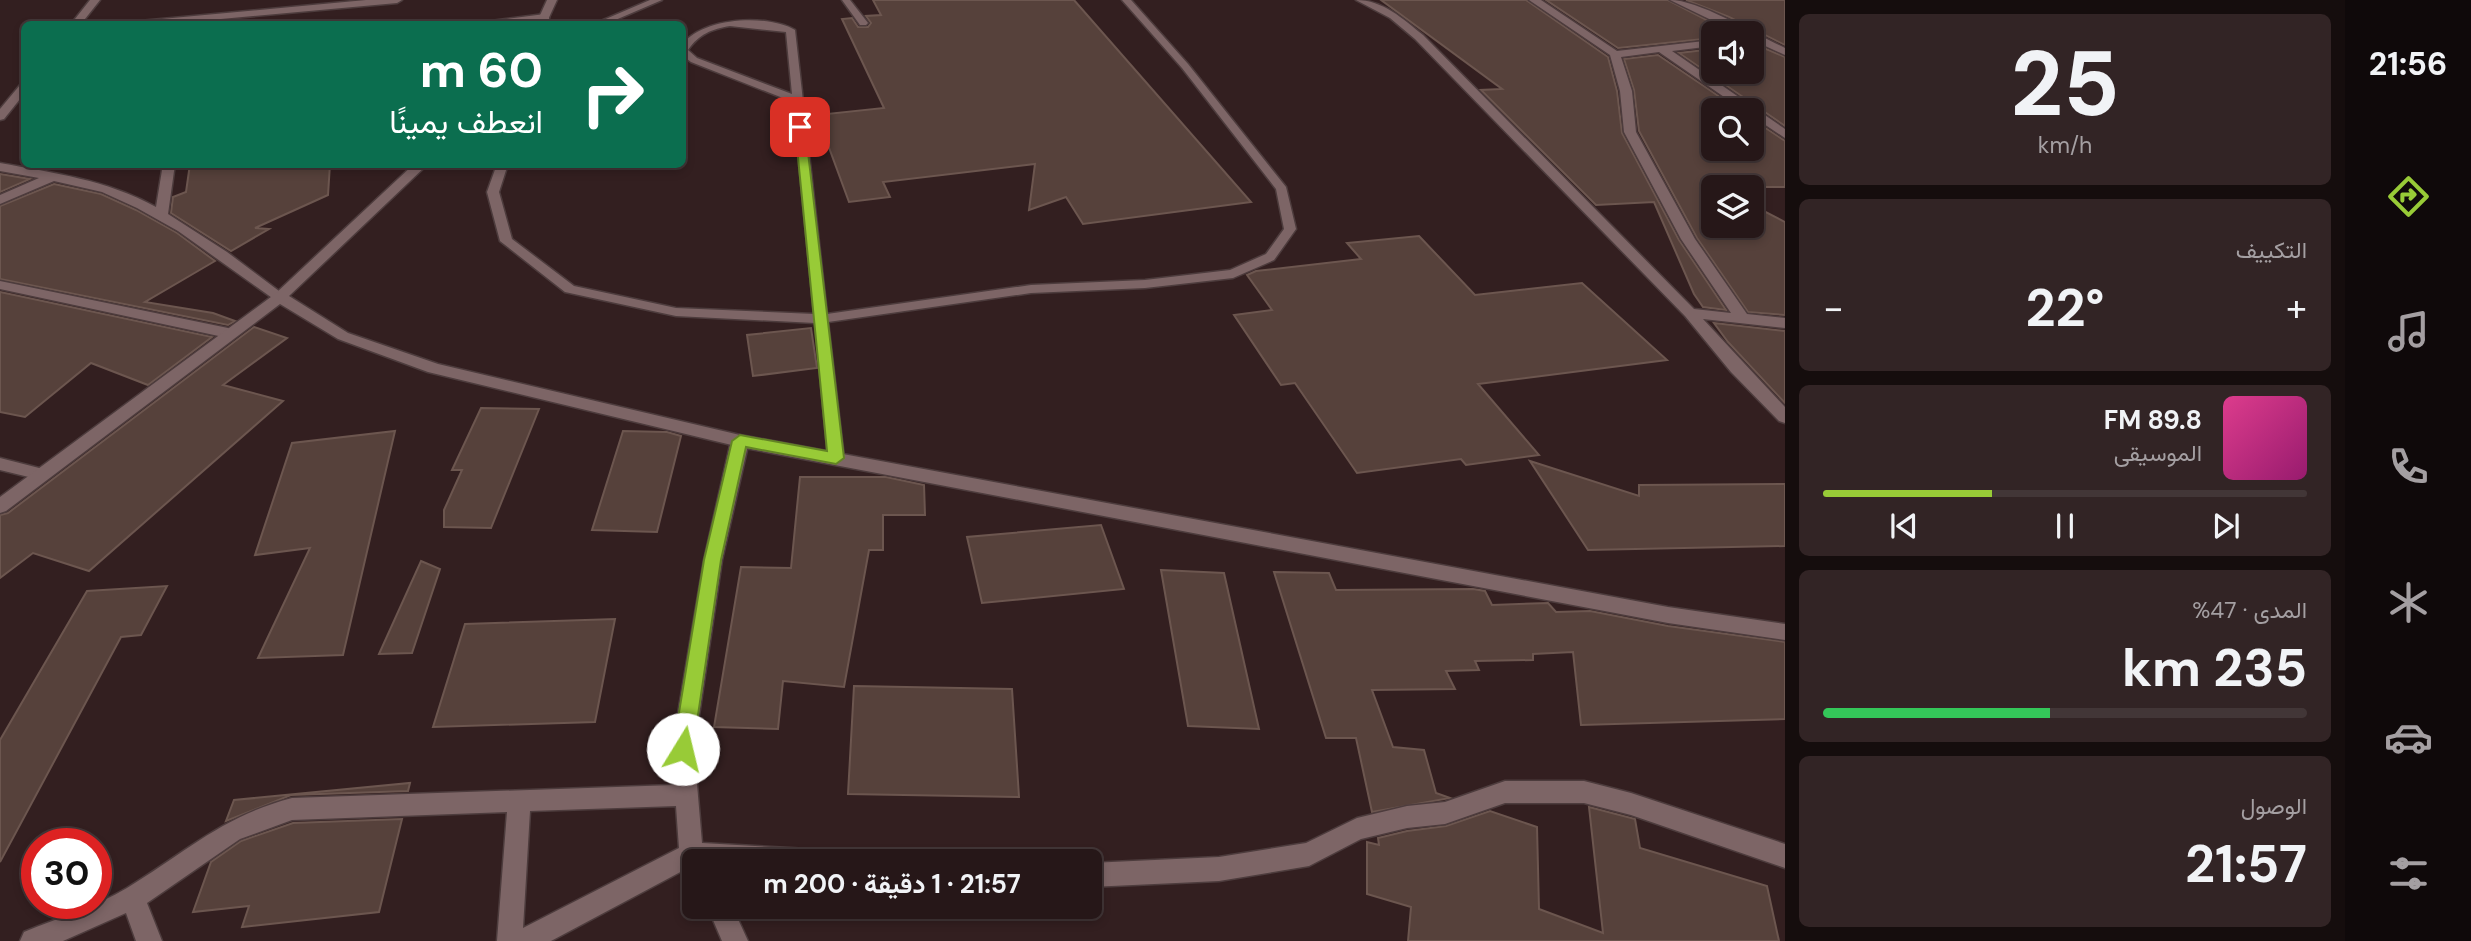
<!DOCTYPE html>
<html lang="ar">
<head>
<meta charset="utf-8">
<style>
	:root { --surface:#261718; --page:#322425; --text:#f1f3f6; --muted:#a49fa2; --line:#423637; --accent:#98cb37 }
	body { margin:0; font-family:"DM Sans",Vazirmatn,sans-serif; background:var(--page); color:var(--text); direction:rtl; height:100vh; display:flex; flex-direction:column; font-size:26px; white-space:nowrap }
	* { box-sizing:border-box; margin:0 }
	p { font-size:23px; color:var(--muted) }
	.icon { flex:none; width:38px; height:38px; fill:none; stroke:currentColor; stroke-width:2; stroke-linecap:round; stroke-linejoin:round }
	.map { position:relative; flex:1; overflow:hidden; direction:ltr }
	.panel { display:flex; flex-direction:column; gap:14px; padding:14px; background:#150d0d; width:560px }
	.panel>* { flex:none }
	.guide { position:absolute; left:21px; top:21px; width:665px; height:147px; border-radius:10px; box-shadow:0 4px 10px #0003,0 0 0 2px var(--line); direction:rtl; background:#0b6e4f; color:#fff; overflow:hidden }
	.fabs { position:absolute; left:1701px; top:21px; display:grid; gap:14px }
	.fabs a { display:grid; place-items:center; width:63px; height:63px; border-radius:10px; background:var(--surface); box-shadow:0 4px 10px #0003,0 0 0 2px var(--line); font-size:35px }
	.speed { position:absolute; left:21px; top:828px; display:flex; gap:14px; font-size:35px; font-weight:700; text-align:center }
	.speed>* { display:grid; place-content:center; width:91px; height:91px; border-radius:50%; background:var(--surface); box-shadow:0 4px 10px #0003,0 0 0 2px var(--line); line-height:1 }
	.speed .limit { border:10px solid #d22; background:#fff; color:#111 }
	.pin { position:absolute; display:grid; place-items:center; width:60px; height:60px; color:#fff; margin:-30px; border-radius:14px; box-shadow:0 4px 10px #0006 }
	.me { position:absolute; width:77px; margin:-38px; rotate:9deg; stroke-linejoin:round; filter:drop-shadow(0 0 5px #0008) }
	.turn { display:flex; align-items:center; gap:24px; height:147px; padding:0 28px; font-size:32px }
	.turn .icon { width:91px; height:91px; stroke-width:2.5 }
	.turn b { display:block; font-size:49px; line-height:60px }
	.big { font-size:52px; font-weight:700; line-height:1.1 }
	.panel .card { flex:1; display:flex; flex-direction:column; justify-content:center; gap:10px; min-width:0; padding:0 24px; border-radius:10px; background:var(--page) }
	.panel .dial { align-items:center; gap:0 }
	.dial b { font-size:91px; line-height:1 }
	.song { display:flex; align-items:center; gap:21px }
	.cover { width:84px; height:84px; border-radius:10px; background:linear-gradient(135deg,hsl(330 70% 55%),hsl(320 70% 35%)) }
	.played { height:7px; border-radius:4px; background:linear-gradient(90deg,var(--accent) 35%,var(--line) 35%) }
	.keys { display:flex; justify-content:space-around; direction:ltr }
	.heat { display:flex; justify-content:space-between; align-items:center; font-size:38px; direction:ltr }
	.charge { height:10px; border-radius:5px; background:linear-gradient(90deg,#34c759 47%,var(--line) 0) }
	.trip { position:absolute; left:682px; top:849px; width:420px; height:70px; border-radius:10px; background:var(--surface); box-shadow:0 4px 10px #0003,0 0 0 2px var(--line); font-weight:700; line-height:70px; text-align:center; direction:rtl }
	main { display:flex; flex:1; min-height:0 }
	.tab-bar { display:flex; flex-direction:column; width:126px; justify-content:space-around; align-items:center; background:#0f090a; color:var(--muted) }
	.tab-bar .icon { width:49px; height:49px }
	.tab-bar .selected { color:var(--accent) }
	.tab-bar b { font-size:32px; color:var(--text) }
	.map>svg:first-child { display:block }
	.building { fill:#56413b; stroke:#6c564f; stroke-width:2 }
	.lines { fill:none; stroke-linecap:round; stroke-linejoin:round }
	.lane-casing { stroke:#4d3c3d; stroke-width:3 }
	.street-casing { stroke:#4d3c3d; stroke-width:3 }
	.secondary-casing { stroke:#4d3c3d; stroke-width:3 }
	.lane { fill:#7d6566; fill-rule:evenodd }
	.street { fill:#7d6566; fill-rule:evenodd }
	.secondary { fill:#7d6566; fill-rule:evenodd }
	.route { fill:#98cb37; stroke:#638424; stroke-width:2 }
</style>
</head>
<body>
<main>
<nav class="tab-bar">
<b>21:56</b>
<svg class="icon selected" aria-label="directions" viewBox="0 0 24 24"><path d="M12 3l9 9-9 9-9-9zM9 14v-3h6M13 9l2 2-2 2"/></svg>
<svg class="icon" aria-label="music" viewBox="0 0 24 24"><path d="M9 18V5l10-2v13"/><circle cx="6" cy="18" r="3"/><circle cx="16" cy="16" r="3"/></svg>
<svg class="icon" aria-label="phone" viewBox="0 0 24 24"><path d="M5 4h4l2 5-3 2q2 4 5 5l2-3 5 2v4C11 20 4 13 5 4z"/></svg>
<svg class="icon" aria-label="climate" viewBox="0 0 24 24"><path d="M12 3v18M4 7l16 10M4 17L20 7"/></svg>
<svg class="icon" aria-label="car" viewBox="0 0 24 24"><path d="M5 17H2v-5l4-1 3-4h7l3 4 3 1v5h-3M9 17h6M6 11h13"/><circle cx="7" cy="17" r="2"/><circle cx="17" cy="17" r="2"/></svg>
<svg class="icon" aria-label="filters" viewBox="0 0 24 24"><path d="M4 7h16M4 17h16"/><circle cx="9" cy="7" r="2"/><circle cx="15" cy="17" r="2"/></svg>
</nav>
<section class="panel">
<div class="card dial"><b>25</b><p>km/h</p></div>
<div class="card"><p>التكييف</p>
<div class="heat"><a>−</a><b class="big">22°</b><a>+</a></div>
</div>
<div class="card">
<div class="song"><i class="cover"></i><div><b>89.8 FM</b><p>الموسيقى</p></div></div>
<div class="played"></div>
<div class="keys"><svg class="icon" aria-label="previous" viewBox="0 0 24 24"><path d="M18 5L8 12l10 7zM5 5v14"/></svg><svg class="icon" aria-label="pause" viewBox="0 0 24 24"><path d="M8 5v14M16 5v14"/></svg><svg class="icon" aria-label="next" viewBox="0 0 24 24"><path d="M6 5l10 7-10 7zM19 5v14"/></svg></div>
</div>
<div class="card"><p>المدى · 47%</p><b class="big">235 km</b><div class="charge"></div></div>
<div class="card"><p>الوصول</p><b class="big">21:57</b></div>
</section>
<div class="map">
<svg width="1785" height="941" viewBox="0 0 1785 941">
	<rect width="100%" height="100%" fill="#331f20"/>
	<g class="building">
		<path d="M873,0h201l177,202 -168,22 -17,-27 -37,13 6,-46 -152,18 7,15 -41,5 -32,-87 67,-7 -42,-89 10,-1 6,9h10l3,-4 -5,-7 15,-1z"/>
		<path d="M1381,0h145l82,57 9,34 5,42 57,107 47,70 -23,-3 -9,-13 -40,-92 -58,3 -115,-115 21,-1z"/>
		<path d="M1546,0h122l64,33h-19v5l-95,10z"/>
		<path d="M1686,0h99v45l-56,-28z"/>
		<path d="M1752,43l33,14v69l-106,-73 34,-4v23h39z"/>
		<path d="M1658,55l81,55h-26v39h39v-30l33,22v46h-72v39h39v-21l33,17v93l-37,-3 -51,-74 -58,-107 -5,-41 -10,-31z"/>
		<path d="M190,164h140l-2,31 -73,33 14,1 -38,22 -60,-38 2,-16 13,-5z"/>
		<path d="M0,174l30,5 -30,13z"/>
		<path d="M54,184l47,10 35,16 41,23 38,28 -70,41 68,11 22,8 -7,4 -228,-46v-73z"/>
		<path d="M1419,236l56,59 107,-12 85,77 -189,24 61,71 -73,10 -5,-6 -104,14 -62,-90 -14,2 -47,-70 38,-5 -25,-35 9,-4 105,-12 -14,-16z"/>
		<path d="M0,292l212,45 -64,48 -57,-22 -66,54 -25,-5z"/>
		<path d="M1714,323l71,8v72l-57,-61z"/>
		<path d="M254,327l33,11 -64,47 60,16 -194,170 -56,-18 -33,25v-63l8,-2z"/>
		<path d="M811,328l6,40 -64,8 -6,-41z"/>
		<path d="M481,408l58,1 -48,119 -47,-1v-17l18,-40h-10z"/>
		<path d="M395,431l-52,224 -85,3 52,-110 -55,7 37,-112z"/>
		<path d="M623,431l44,1 14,4 -24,96 -65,-2z"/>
		<path d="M1530,461l109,35v-11l146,-1v62l-197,4z"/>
		<path d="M800,477h86l38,8 1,30h-42v35h-14l-25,137 -61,-6 -5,48 -64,-2 27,-160 50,1z"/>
		<path d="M1101,525l23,64 -142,14 -15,-66z"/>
		<path d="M421,561l19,8 -28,84 -33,1z"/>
		<path d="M1161,570l63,3 35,156 -71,-3z"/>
		<path d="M1274,572l55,1 7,17 137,-1 12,2 7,14 56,-2 8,9 34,-1 78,15 117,16v77l-204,6 -8,-73 -40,2v6l-58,1 4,9 -33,1 9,18 -83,1 21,57 31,3 12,43 14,5 -78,14 -16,-74h-30z"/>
		<path d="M167,586l-26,49 -20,2 -121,225v-122l87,-149z"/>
		<path d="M615,619l-20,103 -162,5 32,-103z"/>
		<path d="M854,686l158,3 7,108 -171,-3z"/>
		<path d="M410,783l-2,8 -117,4 -65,26 8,-21z"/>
		<path d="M1589,807l46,12 5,29 127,38 12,55h-371l3,-34 -44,-13v-52l12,3 -1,-7 29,-7 39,-5 44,-15 47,16 2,82 64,24z"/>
		<path d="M402,819l-23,93 -137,15 7,-21 -56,6 18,-50 30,-21 52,-18z"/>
	</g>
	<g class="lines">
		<g class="lane-casing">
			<g id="lane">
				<path d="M650,0h12l-56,24h-12z"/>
				<path d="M842,0h8l18,23 -2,2h-6z"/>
				<path d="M1122,0h9l57,64 98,123 10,42 -22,31 -41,18 -88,10 -114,5 -203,29 16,136 -2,4h-12l-2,-4 -13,-135 -139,-7 -111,-24 -65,-51 -13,-49 10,-28h11l-9,28 13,47 62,47 102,22 138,6 -21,-212 -102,-40 -9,-7v-10c20,-28 86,-31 113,-15l32,284 204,-29 114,-5 85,-10 36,-16 18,-25 -8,-40 -94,-121zM730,26l56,6 6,62 -95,-36 -9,-8c11,-16 24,-21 42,-24z"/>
			</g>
		</g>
		<g class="street-casing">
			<g id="street">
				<path d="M90,0h10l-19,24h-10z"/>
				<path d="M366,0h36l-5,3 -230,21h-32l5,-3z"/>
				<path d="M1356,0c27,0 47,19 67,35l271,274 37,4 -50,-74 -57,-107 -4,-41 -10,-36 -81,-55h12l76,51 96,-11v6l-41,5 113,78v9l-33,-22v-6h-9l-84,-58 -38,5 11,34 4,41 59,107 52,75 38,4v10l-82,-9 82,88v16l-6,-2 -48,-49 -46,-56 -270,-277 -25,-21z"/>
				<path d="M545,14l4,1v4l-39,5h-24l5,-3z"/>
				<path d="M24,84v10l-20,25 -4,1v-11l20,-24z"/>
				<path d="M0,163c54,10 107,17 156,44l7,-43h12l-7,50 59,38 60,45 -2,3h-10l-97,-69 -41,-23 -35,-16 -48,-11 -54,23v-9l39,-17 -39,-7z"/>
				<path d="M0,281l228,47 8,5 -8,5 -228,-49z"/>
				<path d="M740,435l9,6 -27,119 -28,189 8,94 106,6 8,4 4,8h-125v13l-9,-5 -135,72h-54l10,-129 -215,8 -52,19 -93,64 15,38h-26l-10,-28 -63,28h-43l4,-9c34,-14 73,-26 103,-44 59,-36 96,-72 165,-90l382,-13 -2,-36 32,-189 27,-119zM676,806l3,42 -156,80 7,-117z"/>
				<path d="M0,458l47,12 3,4 -3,4 -6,2 -41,-10z"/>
				<path d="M1505,781h79l47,12 154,51v24l-154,-53 -47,-12h-79l-60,21 -38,4 -46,11 -52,27 -90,15 -129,6v-24l129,-6 87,-14 51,-25 50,-12 38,-4z"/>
				<path d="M707,906h25l16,35h-26z"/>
			</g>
		</g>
		<g class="secondary-casing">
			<g id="secondary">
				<path d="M547,0h10l-11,24h-10z"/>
				<path d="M1670,0c29,0 87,35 115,48v7l-33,-15v-7h-14z"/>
				<path d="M414,164h14l-139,132 59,37 90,31 302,71 928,172 117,17v16l-117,-17 -928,-176 -312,-75 -90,-33 -58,-35 -274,207 -6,2v-16l275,-203z"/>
			</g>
		</g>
		<use href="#lane" class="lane"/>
		<use href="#street" class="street"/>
		<use href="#secondary" class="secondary"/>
	</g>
	<path class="route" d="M800,124l5,3 39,331 -8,6 -90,-17 -25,113 -28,189 -3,6 -7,3 -7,-3 -3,-6 31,-189 28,-119 8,-6 87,16 -32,-324z"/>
</svg>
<div class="fabs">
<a><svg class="icon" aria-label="sound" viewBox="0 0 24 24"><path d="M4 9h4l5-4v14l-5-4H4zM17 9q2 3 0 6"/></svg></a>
<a><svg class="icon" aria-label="search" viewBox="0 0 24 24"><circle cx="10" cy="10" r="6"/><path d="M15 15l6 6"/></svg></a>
<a><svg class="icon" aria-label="layers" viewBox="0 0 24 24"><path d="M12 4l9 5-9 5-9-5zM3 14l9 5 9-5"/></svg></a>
</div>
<div class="speed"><div class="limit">30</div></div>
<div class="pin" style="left:800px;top:127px;background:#d93025"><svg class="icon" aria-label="arrive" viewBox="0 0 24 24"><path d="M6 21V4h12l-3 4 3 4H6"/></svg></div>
<svg class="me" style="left:683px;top:749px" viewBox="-20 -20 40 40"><circle r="19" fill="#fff"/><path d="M0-13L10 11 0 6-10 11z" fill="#98cb37"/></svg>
<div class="trip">21:57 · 1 دقيقة · 200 m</div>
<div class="guide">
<div class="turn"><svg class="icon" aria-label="right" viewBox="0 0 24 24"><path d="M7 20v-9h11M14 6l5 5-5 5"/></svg><div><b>60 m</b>انعطف يمينًا</div></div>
</div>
</div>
</main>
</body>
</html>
